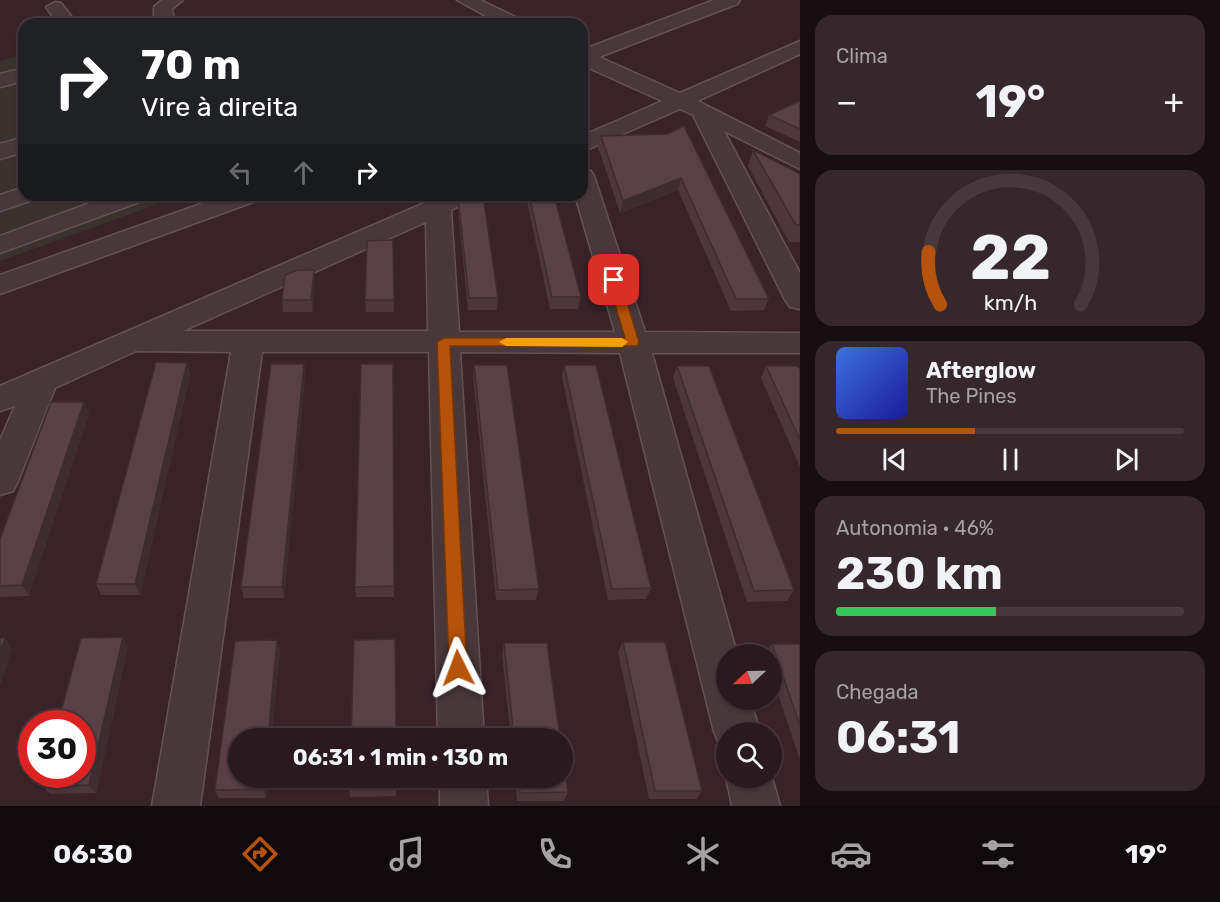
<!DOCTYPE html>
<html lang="pt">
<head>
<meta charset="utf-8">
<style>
	:root { --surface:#2a1a1f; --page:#36272c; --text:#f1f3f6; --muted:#a5a1a4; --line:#46383d; --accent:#b45309 }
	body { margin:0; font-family:Rubik,sans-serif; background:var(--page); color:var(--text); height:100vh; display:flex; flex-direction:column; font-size:22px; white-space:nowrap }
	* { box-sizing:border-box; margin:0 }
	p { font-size:20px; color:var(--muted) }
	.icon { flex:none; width:33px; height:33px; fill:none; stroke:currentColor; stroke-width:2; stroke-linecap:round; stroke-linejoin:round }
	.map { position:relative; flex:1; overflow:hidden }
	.side { display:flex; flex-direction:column; gap:15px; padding:15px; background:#170e11; width:420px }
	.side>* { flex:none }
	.hud { position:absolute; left:18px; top:18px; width:570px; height:183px; border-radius:18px; box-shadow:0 2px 4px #0004,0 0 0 2px var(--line); background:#202124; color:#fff; overflow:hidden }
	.needle { width:39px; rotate:248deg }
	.controls { position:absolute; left:716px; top:644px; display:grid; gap:12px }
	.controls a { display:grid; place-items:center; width:66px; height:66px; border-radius:50%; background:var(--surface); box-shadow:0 2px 4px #0004,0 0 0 2px var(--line); font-size:30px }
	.speed { position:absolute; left:18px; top:710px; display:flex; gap:12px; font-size:30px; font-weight:700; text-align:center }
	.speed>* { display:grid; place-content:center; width:78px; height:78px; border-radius:50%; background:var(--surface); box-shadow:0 2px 4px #0004,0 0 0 2px var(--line); line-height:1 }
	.speed .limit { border:9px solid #d22; background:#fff; color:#111 }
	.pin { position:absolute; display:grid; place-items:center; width:51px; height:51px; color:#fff; margin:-26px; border-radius:12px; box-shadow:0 3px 9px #0006 }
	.me { position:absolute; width:66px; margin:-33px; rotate:357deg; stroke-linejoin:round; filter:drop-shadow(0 0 4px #0008) }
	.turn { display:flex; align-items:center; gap:21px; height:126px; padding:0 24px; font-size:27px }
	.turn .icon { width:78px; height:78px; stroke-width:2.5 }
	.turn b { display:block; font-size:42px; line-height:51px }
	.lanes { display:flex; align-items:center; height:57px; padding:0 24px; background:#0003; justify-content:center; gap:30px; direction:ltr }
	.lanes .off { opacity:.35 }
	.big { font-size:45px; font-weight:700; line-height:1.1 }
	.side .tile { flex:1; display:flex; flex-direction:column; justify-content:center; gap:9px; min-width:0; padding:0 21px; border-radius:18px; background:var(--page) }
	.side .dial { align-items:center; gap:0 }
	.dial svg { height:156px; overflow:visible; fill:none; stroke:var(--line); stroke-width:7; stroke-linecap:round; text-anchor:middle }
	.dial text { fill:var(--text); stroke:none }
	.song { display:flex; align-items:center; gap:18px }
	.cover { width:72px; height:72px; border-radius:9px; background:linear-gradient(135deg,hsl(220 70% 55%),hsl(240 70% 35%)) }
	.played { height:6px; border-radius:3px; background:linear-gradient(90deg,var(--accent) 40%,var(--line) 40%) }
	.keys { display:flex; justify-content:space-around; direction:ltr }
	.heat { display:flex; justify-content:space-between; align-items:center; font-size:33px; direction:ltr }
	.charge { height:9px; border-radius:4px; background:linear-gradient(90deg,#34c759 46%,var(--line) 0) }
	.trip { position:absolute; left:228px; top:728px; width:345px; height:60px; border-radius:30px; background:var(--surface); box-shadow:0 2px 4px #0004,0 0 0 2px var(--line); font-weight:700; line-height:60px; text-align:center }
	.dock { display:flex; height:96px; justify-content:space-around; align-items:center; background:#110a0c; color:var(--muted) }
	.dock .icon { width:42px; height:42px }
	.dock .active { color:var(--accent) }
	.dock b { font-size:27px; color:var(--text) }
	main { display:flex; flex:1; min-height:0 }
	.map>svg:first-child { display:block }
	.medical { fill:#3a322e }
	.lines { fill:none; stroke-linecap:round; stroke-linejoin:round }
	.minor-casing { stroke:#635256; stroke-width:3 }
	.minor { fill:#48373b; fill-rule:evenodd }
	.wall { fill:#4b373c }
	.shaded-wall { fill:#3d2d31 }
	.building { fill:#574046; stroke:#3d2d31; stroke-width:1.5 }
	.route { fill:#b45309; stroke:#753606; stroke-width:1.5 }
	.slow { fill:#f59e0b }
</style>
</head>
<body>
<main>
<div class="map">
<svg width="800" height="806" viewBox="0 0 800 806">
	<rect width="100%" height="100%" fill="#382329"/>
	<path class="medical" d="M24,54v141h159l-183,66v-200z"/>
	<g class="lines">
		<g class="minor-casing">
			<g id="minor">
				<path d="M162,0h21l-11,9 3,15h-19l-2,-4v-13z"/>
				<path d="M457,0h23l42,20 2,4h-24z"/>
				<path d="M714,0h26l-3,4 -138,53 81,36 120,-52v13l-102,47 102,52v16l-76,-38 76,142v36l-10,-2 -5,-7 -92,-185 -13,-6 -98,43v-16l80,-35 -80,-36v-15z"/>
				<path d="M55,2l6,1 16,21h-19l-12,-17z"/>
				<path d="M24,68v13l-24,6v-13z"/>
				<path d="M24,137v15l-24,7v-15z"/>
				<path d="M582,169l9,2 3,5 51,156 155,1v20h-148l85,301h-11v45h24l10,33h-34v18l-5,-2 -7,-16 -94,-379 -160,-1 24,386h-46l-9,-386h-167l-62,454h-48l79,-454 -95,-1 -81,37 -37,93 -5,10 -13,4v-55l15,-34 -15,5v-25l443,-191h34l-4,5 -22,10 8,122h156l-40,-137h7zM426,222l2,109h-245z"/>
				<path d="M24,187v8h13l-4,5 -33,11v-16z"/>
				<path d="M112,195h37l-4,5 -145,53v-17z"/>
				<path d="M226,195h37l-4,5 -259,94v-19z"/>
				<path d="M771,774l9,32h-48l-6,-29v-1l45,1z"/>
				<path d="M440,777h46l2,29h-48z"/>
			</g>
		</g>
		<use href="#minor" class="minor"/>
	</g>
	<g class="wall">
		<path d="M800,101v41l-35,-16 4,-11z"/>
		<path d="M667,134l102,165 -5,11 -33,1 -53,-121 -58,23 -22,-66 3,-11z"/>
		<path d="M753,150l47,24v68h-11l-41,-76z"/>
		<path d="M526,195h28l27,102 -3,12h-28l-24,-112z"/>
		<path d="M458,198l40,100 -1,12h-29l-10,-101z"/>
		<path d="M393,240l1,72h-28l-1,-12z"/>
		<path d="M315,281l-2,31h-30l-1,-12z"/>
		<path d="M187,363l3,12 -50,220h-39l-5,-11z"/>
		<path d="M304,364l1,12 -21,222h-40l-3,-11z"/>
		<path d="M393,364l1,233h-38l-1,-10z"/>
		<path d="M474,365l65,224 -3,11h-40l-23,-223z"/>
		<path d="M564,365l87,223 -5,11 -38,1 -46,-223z"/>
		<path d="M677,366l117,224 -7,11 -40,1 -74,-224z"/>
		<path d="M766,366l34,4v97l-39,-89z"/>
		<path d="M84,402l5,11 -60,183 -29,1v-58z"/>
		<path d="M277,640l3,11 -9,87h-33v39h30l-2,21h-47l-4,-8z"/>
		<path d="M623,642l79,149 -6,8h-47l-31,-147z"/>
		<path d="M504,643l56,95h-49l-9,-84z"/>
		<path d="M772,644h28v116l-29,-87v-19h-6z"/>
		<path d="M128,647l-32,146 -46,1 -8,-8z"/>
		<path d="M396,777v19l-46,1 -1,-8z"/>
		<path d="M515,777h47l6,15 -4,9h-47z"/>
	</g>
	<g class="shaded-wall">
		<path d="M681,178l-3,12 -58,23 3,-12z"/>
		<path d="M314,270l1,11 -2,31 -2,-12z"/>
		<path d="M187,363l3,12 -50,220 -5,-11z"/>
		<path d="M304,364l1,12 -21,222 -2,-11z"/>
		<path d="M84,402l5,11 -60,183 -7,-11z"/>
		<path d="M123,637l5,10 -32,146 -7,-8z"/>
		<path d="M5,638l7,11 -12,37v-34z"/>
		<path d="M277,640l3,11 -9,87h-3z"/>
		<path d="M264,777h4l-2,21 -3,-9z"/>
	</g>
	<g class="building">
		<path d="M800,101v28l-31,-14z"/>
		<path d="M684,126l85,173h-33l-55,-121 -58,23 -22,-65 66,-2z"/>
		<path d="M753,150l47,24v51h-4z"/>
		<path d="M465,195h18l15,103h-29l-11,-100z"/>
		<path d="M529,195h25l27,102h-29z"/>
		<path d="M393,240l1,60h-29l2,-59z"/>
		<path d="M298,270h16l-3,30h-29l3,-25z"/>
		<path d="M156,362l31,1 -52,221h-39z"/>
		<path d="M271,364h33l-22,223h-41z"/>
		<path d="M361,364h32l1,222 -39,1z"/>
		<path d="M474,365h33l32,224 -41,1z"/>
		<path d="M564,365h32l55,223 -39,1z"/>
		<path d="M677,366h32l85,224 -40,1z"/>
		<path d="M766,366h32l2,4v70z"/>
		<path d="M51,402h33l-62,183 -22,1v-47z"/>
		<path d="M123,637l-34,148 -47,1 3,-12h37v-51h-24l23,-85z"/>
		<path d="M0,638h5l-5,14z"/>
		<path d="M395,639l1,99h-45l3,-98z"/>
		<path d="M277,640l-9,98h-30v39h26l-1,12 -48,1 20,-149z"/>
		<path d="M623,642h42l37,149h-47z"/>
		<path d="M504,643h43l13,95h-46z"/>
		<path d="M772,644h28v82z"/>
		<path d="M562,753l6,39 -48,1 -2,-16h44z"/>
		<path d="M350,777h46v11l-47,1z"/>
	</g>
	<path class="route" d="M614,276l6,4 19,62 -2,4h-187l17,322 -2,6 -7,3 -6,-3 -3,-6 -12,-326 7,-4h181l-17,-58z"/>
	<path class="slow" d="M506,338h116l6,4 -6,5 -116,-1 -7,-4z"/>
</svg>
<div class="controls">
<a><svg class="needle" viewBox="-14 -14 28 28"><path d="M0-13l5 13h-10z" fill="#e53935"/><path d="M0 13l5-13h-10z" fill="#a5a1a4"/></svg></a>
<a><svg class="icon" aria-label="search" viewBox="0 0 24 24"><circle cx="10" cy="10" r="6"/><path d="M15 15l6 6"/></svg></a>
</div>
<div class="speed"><div class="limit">30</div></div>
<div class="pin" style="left:614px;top:280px;background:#d93025"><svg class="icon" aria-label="arrive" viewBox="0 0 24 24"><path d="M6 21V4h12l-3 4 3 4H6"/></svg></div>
<svg class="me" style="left:458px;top:668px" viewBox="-20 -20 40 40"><path d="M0-17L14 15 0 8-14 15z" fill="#b45309" stroke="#fff" stroke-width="4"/></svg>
<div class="trip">06:31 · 1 min · 130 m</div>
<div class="hud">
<div class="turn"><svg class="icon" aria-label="right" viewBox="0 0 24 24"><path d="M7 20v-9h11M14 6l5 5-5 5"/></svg><div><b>70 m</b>Vire à direita</div></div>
<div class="lanes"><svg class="icon off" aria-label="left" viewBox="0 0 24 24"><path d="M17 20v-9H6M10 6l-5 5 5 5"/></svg><svg class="icon off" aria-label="ahead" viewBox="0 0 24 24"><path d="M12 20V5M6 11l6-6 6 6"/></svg><svg class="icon" aria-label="right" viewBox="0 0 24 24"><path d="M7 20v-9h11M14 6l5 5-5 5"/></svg></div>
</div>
</div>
<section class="side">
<div class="tile"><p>Clima</p>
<div class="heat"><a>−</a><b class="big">19°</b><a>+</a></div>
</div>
<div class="tile dial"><svg viewBox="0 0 100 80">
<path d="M14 69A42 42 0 1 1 86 69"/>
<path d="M14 69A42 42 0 0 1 8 42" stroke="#b45309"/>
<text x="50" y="56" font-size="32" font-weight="700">22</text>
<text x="50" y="72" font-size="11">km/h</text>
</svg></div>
<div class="tile">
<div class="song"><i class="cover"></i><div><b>Afterglow</b><p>The Pines</p></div></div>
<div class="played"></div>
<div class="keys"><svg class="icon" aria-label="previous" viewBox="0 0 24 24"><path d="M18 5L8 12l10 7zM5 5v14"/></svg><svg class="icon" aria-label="pause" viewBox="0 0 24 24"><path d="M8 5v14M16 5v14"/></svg><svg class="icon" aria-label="next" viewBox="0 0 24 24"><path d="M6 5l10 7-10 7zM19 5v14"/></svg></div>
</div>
<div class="tile"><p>Autonomia · 46%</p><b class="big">230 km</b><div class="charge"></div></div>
<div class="tile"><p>Chegada</p><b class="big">06:31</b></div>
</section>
</main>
<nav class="dock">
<b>06:30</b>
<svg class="icon active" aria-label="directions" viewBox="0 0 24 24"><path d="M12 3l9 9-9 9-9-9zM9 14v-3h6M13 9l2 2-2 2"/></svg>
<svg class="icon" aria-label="music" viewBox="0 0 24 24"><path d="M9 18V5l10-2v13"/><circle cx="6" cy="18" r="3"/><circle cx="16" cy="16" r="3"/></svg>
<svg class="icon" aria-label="phone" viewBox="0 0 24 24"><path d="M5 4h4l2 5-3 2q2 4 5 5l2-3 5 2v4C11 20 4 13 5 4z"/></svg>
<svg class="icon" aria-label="climate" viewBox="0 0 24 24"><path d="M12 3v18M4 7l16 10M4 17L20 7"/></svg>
<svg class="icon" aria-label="car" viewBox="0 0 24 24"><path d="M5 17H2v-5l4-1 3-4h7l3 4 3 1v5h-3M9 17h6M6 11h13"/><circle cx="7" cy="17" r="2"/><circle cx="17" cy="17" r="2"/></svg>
<svg class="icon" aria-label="filters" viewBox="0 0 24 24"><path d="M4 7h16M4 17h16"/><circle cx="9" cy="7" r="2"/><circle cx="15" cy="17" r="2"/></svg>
<b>19°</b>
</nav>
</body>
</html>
